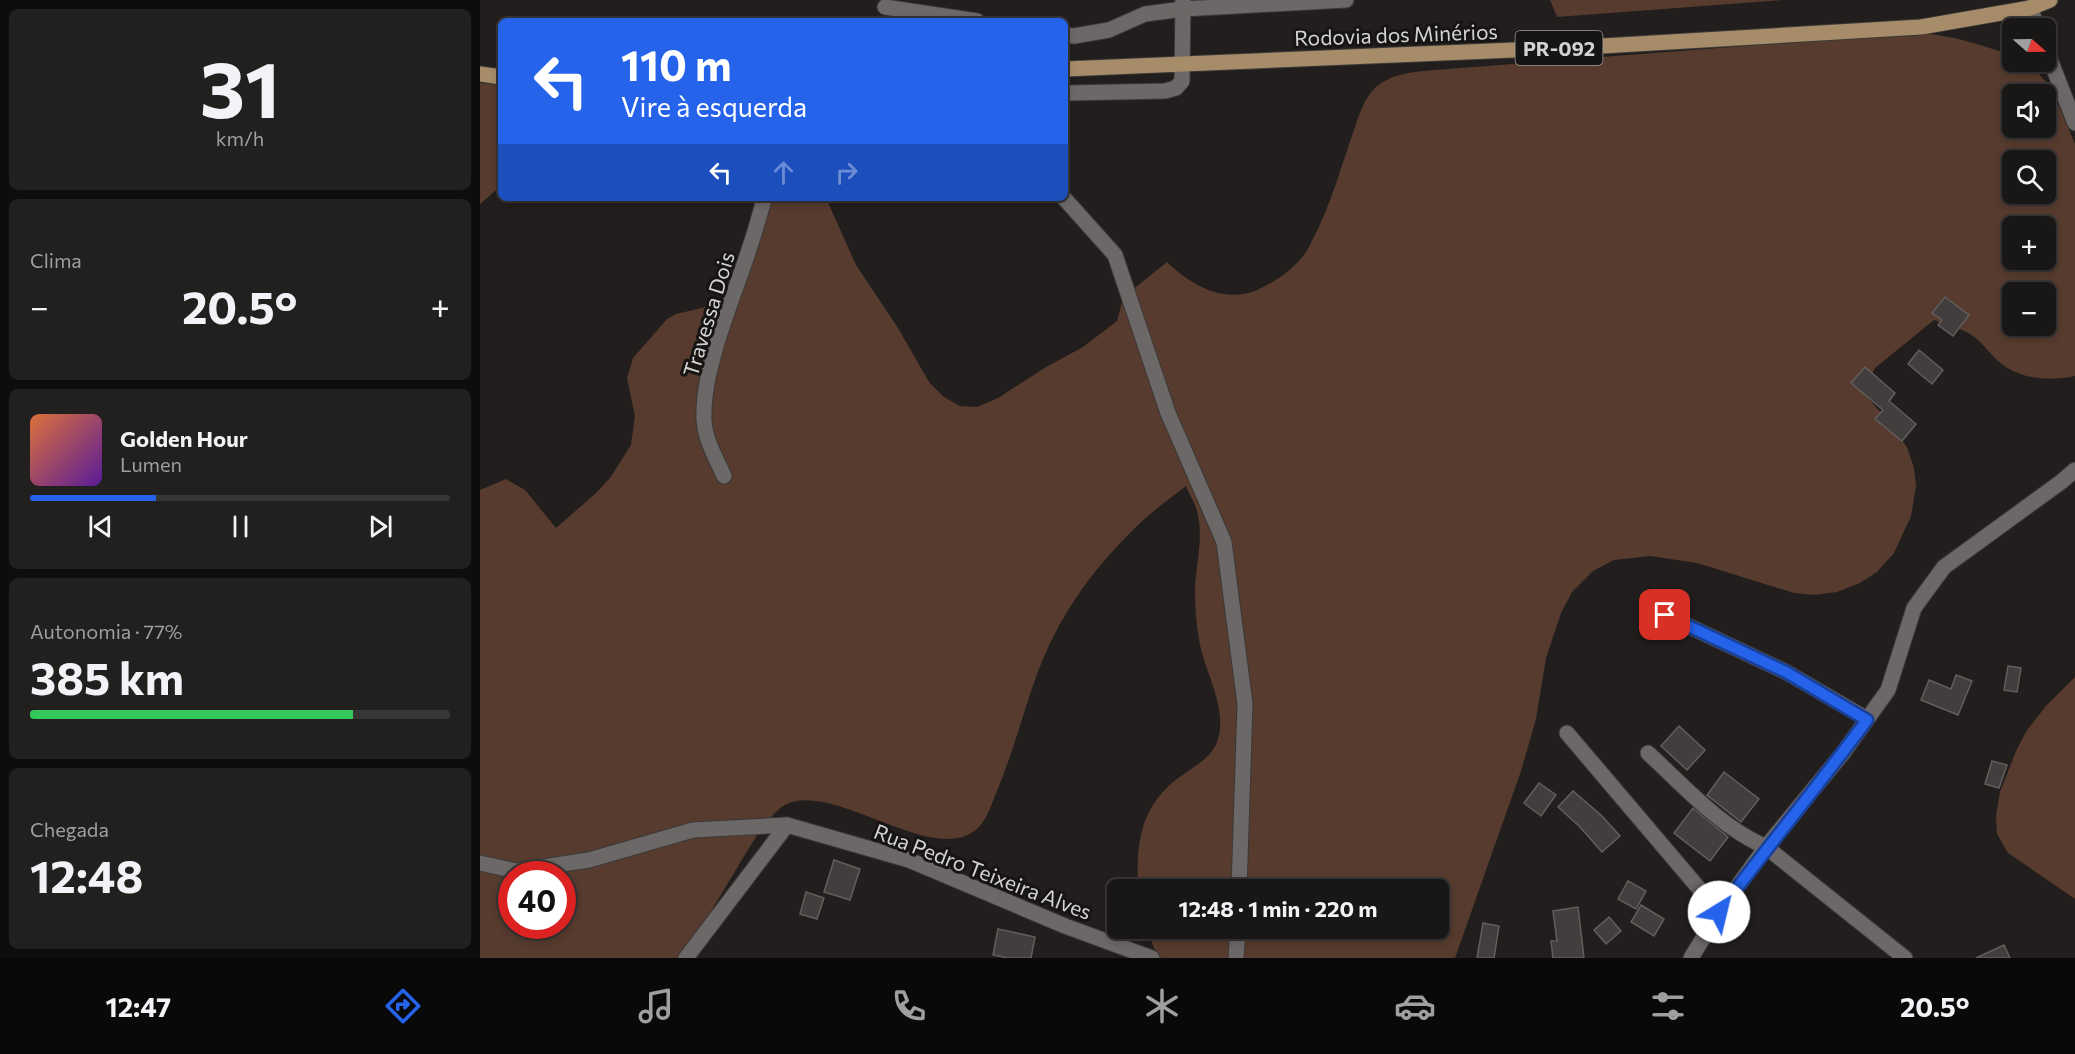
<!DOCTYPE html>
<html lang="pt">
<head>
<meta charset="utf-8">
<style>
	:root { --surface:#191616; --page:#221f1f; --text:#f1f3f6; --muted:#9f9fa1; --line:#373535; --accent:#2563eb }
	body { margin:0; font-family:Commissioner,sans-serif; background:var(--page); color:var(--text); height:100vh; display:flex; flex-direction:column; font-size:22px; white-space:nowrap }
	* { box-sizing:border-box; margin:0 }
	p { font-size:20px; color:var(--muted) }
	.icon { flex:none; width:33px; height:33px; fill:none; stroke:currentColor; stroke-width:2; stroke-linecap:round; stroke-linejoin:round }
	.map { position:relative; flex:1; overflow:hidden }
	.panel { display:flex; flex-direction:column; gap:9px; padding:9px; background:#0e0c0c; width:480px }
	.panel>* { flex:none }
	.banner { position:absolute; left:18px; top:18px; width:570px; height:183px; border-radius:9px; box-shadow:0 3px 9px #0003,0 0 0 2px var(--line); background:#2563eb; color:#fff; overflow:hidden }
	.needle { width:39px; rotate:110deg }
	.tools { position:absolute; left:1522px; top:18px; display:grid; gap:12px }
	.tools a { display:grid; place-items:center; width:54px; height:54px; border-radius:9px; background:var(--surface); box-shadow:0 3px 9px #0003,0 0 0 2px var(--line); font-size:30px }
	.speed { position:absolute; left:18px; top:861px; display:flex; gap:12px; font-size:30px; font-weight:700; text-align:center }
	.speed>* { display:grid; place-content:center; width:78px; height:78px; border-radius:50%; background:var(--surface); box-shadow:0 3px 9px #0003,0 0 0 2px var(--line); line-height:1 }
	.speed .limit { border:9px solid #d22; background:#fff; color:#111 }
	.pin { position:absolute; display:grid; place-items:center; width:51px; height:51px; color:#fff; margin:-26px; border-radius:12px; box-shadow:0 3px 9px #0006 }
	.me { position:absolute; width:66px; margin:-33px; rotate:36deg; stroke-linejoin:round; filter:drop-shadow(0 0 4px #0008) }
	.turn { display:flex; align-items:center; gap:21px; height:126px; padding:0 24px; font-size:27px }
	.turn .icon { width:78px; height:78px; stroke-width:2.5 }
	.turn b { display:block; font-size:42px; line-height:51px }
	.lanes { display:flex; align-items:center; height:57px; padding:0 24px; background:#0003; justify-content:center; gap:30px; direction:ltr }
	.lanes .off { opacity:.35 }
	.big { font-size:45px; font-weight:700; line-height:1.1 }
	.panel .card { flex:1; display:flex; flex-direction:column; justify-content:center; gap:9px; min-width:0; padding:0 21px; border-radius:9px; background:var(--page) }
	.panel .dial { align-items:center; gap:0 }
	.dial b { font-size:78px; line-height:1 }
	.song { display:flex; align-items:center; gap:18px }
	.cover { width:72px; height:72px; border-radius:9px; background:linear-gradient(135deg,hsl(20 70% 55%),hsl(270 70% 35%)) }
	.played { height:6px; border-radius:3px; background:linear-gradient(90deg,var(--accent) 30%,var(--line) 30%) }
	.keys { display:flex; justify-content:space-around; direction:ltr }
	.heat { display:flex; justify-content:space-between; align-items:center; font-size:33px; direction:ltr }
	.charge { height:9px; border-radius:4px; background:linear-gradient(90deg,#34c759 77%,var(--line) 0) }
	.trip { position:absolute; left:627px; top:879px; width:342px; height:60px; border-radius:9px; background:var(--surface); box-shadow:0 3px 9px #0003,0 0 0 2px var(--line); font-weight:700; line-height:60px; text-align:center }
	.tab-bar { display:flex; height:96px; justify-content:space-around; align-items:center; background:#0a0909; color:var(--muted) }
	.tab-bar .icon { width:42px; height:42px }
	.tab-bar .on { color:var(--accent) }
	.tab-bar b { font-size:27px; color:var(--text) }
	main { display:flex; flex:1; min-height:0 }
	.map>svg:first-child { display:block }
	.green { fill:#563b2e; fill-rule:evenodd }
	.building { fill:#413e3d; stroke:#625e5d; stroke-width:1.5 }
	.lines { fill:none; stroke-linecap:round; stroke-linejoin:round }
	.minor-casing { stroke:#3b3938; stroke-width:17 }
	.major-casing { stroke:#3b3938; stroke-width:17 }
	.minor { stroke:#6b6867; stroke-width:15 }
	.major { stroke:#a78c69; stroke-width:15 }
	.route-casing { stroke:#184099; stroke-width:15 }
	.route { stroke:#2563eb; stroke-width:10 }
	.labels { text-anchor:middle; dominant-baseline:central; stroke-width:6; stroke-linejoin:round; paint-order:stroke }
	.shield { fill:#171514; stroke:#9c9a99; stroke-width:1.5 }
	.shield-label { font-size:20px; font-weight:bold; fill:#d5d3d2 }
	.street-label { font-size:21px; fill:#d5d3d2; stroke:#171514 }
</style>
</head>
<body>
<main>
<section class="panel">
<div class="card dial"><b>31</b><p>km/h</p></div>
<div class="card"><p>Clima</p>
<div class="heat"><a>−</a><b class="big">20.5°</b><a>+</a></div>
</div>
<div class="card">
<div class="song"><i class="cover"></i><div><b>Golden Hour</b><p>Lumen</p></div></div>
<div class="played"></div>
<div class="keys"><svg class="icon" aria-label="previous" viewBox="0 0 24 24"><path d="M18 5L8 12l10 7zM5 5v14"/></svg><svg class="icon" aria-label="pause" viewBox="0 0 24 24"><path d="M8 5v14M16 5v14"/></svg><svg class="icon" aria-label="next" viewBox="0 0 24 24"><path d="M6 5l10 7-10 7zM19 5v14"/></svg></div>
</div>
<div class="card"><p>Autonomia · 77%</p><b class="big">385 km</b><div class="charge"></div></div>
<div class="card"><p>Chegada</p><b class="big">12:48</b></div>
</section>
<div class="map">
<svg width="1595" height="958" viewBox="0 0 1595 958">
	<rect width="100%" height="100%" fill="#211e1d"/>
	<g class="green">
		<path d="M1070,0h233l-226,17z"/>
		<path d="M1433,33c37,1 66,11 100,23v6h10l11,7 17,18 24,57v232c-24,5 -51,4 -72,-11 -11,-8 -19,-21 -30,-29 -11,-8 -27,-11 -39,-16l-59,48 -12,25 22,24 22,30 7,21 2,18 -5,30 -17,37 -17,19 -17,11 -23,9 -23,3 -20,-2 -97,-30 -47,-7 -36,4 -21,11 -21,21 -11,21 -15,45 -10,61 -15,52 -66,187h-294l-7,-10 -7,-19 291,-1v-38l-300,-1c-2,-46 2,-84 43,-113 14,-10 30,-18 36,-34 12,-34 -13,-70 -18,-103 -3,-15 -4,-34 -4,-50 1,-25 9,-53 2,-78 -2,-8 -8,-17 -11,-25 -17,13 -35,26 -49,40 -47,46 -80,92 -102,154 -13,37 -23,75 -38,111 -5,12 -9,26 -18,36 -44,46 -157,-58 -201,-17 -18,17 -31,42 -44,63 -17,28 -34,57 -52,85h-202v-468l26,-11 19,11 31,38 40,-35 14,-15 21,-33 4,-29 -8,-38 6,-20 34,-39 9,-5 43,-10 10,-7 32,-99h65l30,67 42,63 31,54 15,15 16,9 17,1 21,-9 48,-31 37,-20 34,-26 5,-19 9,-11 36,-29c24,23 56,42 90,28 18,-8 34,-19 47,-35 4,-5 7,-13 11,-20 16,-32 26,-68 38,-102 5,-15 11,-35 22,-45 16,-15 40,-16 60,-18zM1533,94h33v34h-33zM1533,160h33v34h-33zM1533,226h33v34h-33zM1533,292h33v34h-33zM32,874h50v52h-50z"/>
		<path d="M0,83l21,2v101l-21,18z"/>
		<path d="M1595,677v222l-67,-46 -11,-19 -1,-18 4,-24 16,-41 11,-21 19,-24z"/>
	</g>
	<g class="building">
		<path d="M1465,297l24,18 -16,21 -15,-11 4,-5 -10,-7z"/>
		<path d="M1439,350l24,20 -11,14 -24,-20z"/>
		<path d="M1385,367l30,26 -6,8 27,23 -14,17 -27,-22 8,-9 -32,-27z"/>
		<path d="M1528,666l13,2 -4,24 -13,-2z"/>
		<path d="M1476,675l16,6 -14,34 -37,-15 8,-20 22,9z"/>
		<path d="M1199,726l26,24 -18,20 -26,-24z"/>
		<path d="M1512,761l15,4 -8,23 -14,-4z"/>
		<path d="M1244,772l35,27 -18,23 -34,-27z"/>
		<path d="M1059,783l17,12 -15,21 -17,-13z"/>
		<path d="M1093,791l28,24 19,21 -18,16 -23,-26 -21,-19z"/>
		<path d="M1213,808l35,29 -18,24 -36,-28z"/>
		<path d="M354,860l26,9 -10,31 -26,-8z"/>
		<path d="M1148,881l18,10 -10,18 -18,-10z"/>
		<path d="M326,892l18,6 -7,21 -17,-5z"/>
		<path d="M1161,905l23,14 -10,17 -23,-14z"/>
		<path d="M1098,907l6,51h-31l-2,-17h6l-4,-30z"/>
		<path d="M1129,917l12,14 -15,13 -12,-14z"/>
		<path d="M1003,923l16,3 -5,32h-17z"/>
		<path d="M518,929l37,8 -4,21h-23l-15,-3z"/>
		<path d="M1524,945l6,13h-34z"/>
	</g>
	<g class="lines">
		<g class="minor-casing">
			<g id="minor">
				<path d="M1557,0l-7,8 8,20"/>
				<path d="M405,7l92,14"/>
				<path d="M585,35l9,1 35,-6 36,-16 38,-5 163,-9"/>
				<path d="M1566,49l29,74"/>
				<path d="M588,93l97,-2 11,-3 6,-7 1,-81"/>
				<path d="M584,198l51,57 53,158 56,129 21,162 -6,186"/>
				<path d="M244,476c-8,-18 -19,-36 -20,-56 -1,-27 6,-52 13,-77 15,-49 36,-96 47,-145"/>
				<path d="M1185,615l121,57 81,47"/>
				<path d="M1087,733l152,179"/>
				<path d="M1168,753c37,34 72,74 118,94l139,111"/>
				<path d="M0,863l36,8 73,-11 104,-30 94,-5 122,35 156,66 87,32"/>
				<path d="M206,958l101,-133"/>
				<path d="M756,958l2,-30"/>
				<path d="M1211,958l28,-46 47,-65 77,-94 45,-63 26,-82 30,-41 117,-85 14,-12"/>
			</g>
		</g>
		<g class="major-casing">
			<g id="major">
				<path d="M585,69l520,-22 336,-20 109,-19 20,-8"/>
				<path d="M0,74l21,3"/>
			</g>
		</g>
		<use href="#minor" class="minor"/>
		<use href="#major" class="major"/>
	</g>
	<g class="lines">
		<g class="route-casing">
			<path id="route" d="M1185,615l121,57 81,48c-48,65 -100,127 -148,192"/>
		</g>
		<use href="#route" class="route"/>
	</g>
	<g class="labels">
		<rect class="shield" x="1035.5" y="31" width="87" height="34" rx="4.5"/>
		<g class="shield-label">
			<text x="1079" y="48">PR-092</text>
		</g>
		<g class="street-label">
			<text transform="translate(916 34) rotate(-2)">Rodovia dos Minérios</text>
			<text transform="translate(228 314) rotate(-73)">Travessa Dois</text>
			<text transform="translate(503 871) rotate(21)">Rua Pedro Teixeira Alves</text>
		</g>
	</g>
</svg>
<div class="tools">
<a><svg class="needle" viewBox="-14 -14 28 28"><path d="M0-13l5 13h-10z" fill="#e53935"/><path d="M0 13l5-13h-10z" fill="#9f9fa1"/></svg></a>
<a><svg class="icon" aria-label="sound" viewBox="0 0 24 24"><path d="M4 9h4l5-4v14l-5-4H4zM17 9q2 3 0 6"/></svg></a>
<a><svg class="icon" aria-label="search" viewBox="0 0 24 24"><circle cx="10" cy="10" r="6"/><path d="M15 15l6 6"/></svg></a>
<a>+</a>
<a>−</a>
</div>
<div class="speed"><div class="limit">40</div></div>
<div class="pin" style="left:1185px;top:615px;background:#d93025"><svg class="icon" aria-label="arrive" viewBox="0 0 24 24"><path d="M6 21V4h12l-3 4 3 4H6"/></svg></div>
<svg class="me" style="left:1239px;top:912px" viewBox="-20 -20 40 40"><circle r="19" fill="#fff"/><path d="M0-13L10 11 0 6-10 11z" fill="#2563eb"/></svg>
<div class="trip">12:48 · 1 min · 220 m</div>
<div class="banner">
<div class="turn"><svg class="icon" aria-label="left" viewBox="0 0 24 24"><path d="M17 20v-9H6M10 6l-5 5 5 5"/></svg><div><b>110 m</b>Vire à esquerda</div></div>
<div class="lanes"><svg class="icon" aria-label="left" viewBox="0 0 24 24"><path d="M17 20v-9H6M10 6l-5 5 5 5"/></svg><svg class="icon off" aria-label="ahead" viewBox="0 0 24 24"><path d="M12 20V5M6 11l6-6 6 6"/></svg><svg class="icon off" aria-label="right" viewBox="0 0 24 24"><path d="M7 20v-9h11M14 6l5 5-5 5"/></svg></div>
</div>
</div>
</main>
<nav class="tab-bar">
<b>12:47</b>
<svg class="icon on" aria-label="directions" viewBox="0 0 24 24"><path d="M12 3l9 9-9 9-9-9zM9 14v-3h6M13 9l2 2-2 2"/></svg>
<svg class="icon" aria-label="music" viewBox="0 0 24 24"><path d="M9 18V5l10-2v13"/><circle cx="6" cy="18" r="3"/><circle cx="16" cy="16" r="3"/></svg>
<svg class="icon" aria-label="phone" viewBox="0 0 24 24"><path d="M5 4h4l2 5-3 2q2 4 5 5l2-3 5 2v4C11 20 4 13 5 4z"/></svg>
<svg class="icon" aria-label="climate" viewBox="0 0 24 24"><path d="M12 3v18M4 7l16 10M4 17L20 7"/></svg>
<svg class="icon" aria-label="car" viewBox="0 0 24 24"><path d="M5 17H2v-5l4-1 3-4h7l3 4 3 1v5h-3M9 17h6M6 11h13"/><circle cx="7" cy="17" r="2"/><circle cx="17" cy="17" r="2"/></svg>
<svg class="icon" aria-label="filters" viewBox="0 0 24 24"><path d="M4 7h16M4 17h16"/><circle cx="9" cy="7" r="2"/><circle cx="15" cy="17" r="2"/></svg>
<b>20.5°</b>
</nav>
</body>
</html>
